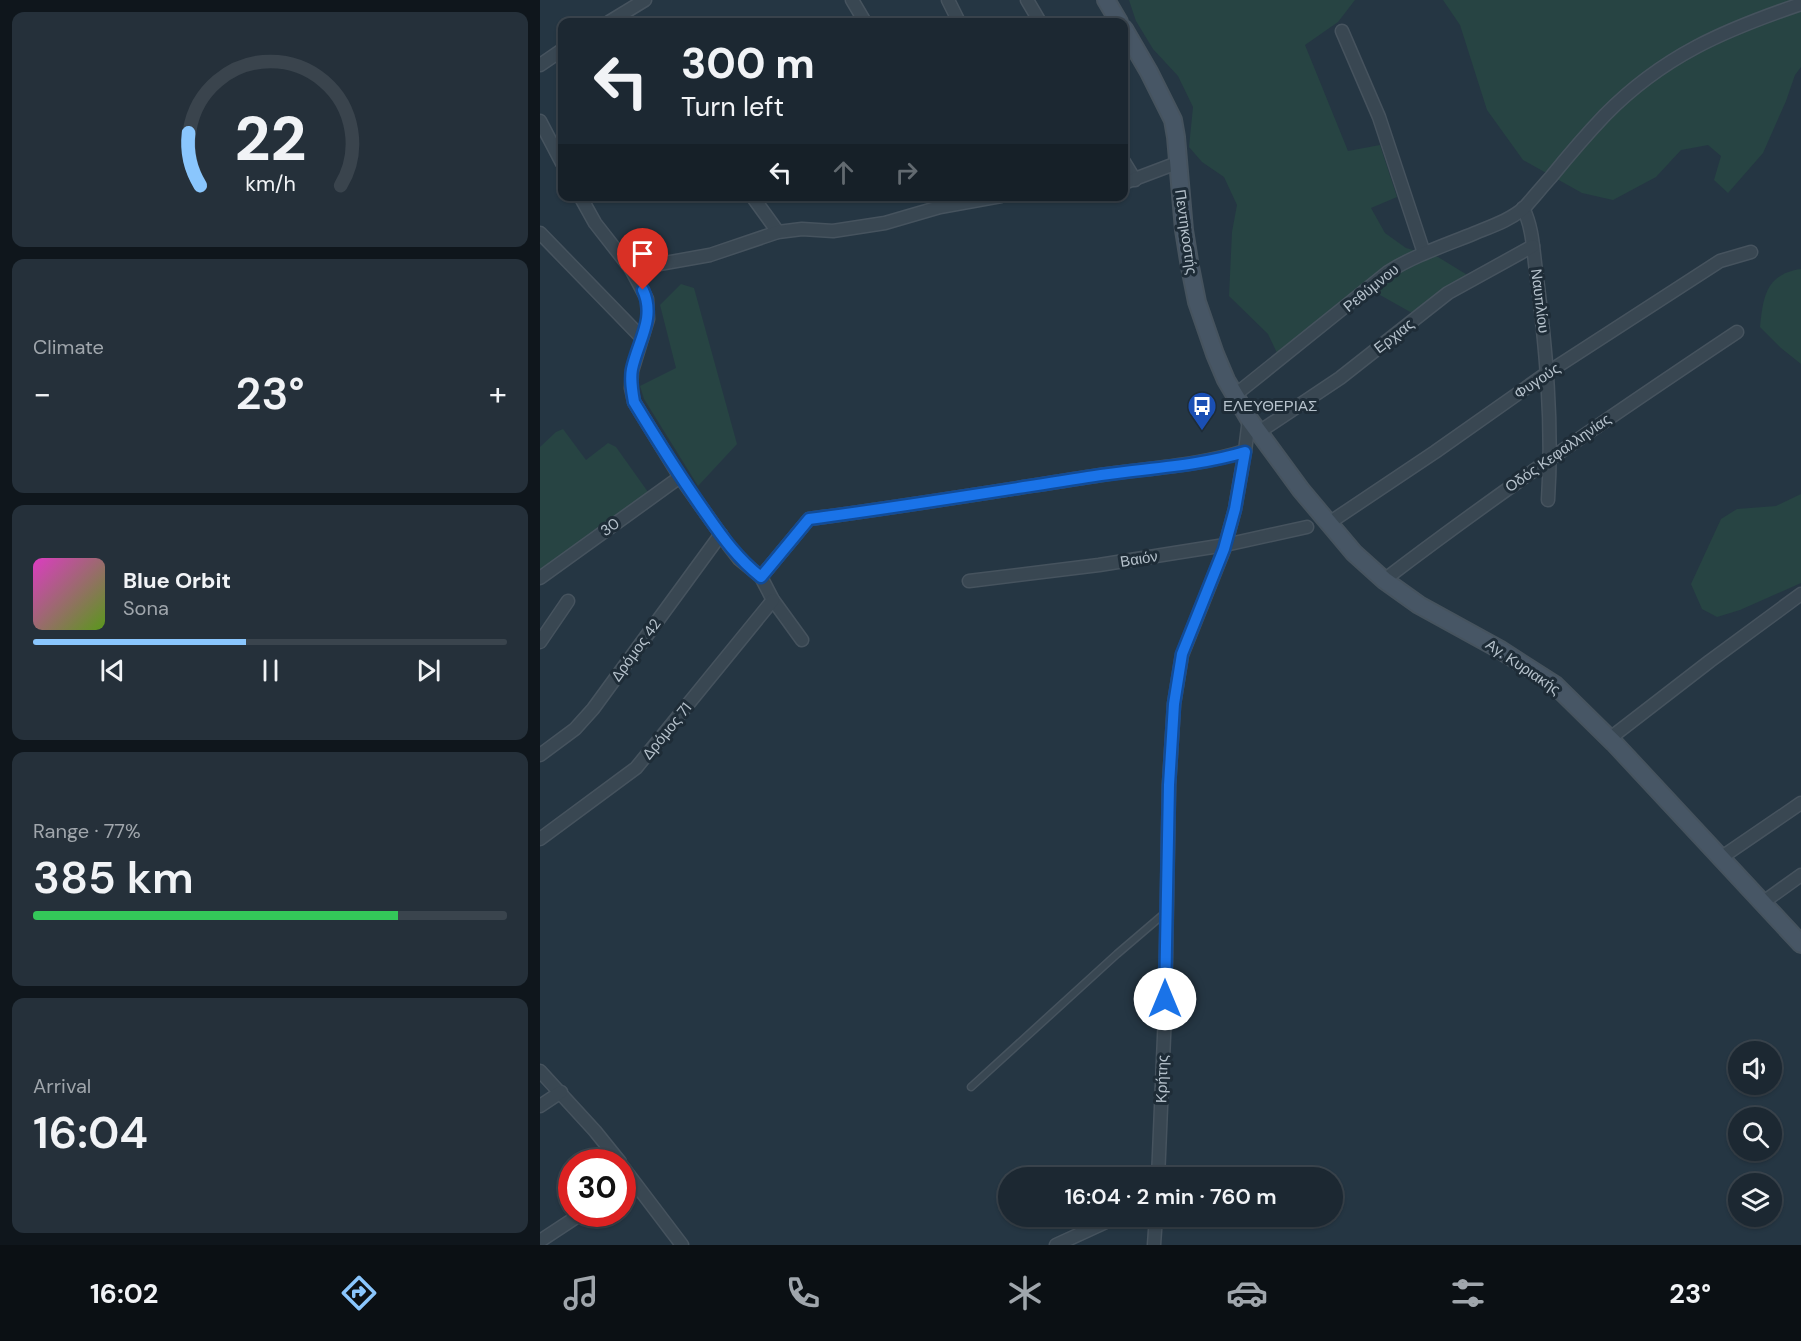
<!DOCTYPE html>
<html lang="en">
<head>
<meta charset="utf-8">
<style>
	:root { --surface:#1c2832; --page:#25303a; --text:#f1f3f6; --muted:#a0a6ac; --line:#3a444d; --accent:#8ac6fd }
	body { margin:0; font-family:"DM Sans",sans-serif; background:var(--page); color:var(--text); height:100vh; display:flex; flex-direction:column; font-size:22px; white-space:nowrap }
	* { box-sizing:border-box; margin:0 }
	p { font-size:20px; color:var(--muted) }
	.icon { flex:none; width:33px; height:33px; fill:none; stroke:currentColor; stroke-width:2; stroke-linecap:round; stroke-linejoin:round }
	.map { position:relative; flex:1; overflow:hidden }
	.sheet { display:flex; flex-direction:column; gap:12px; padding:12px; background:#0f161c; width:540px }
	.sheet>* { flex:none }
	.top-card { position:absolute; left:18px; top:18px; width:570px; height:183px; border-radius:12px; box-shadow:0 2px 4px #0004,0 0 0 2px var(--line); background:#1c2832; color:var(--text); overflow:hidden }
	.tools { position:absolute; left:1188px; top:1041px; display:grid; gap:12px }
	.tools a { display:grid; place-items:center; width:54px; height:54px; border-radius:50%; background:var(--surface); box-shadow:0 2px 4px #0004,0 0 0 2px var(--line); font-size:30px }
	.speed { position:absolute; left:18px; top:1149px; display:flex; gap:12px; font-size:30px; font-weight:700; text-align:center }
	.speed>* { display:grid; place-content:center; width:78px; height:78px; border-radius:50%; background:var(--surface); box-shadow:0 2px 4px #0004,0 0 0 2px var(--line); line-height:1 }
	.speed .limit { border:9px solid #d22; background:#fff; color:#111 }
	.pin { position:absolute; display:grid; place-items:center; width:51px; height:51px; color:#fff; margin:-62px -26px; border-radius:50% 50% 50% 0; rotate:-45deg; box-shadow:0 0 6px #0007 }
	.pin .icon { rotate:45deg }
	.me { position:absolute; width:66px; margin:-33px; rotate:0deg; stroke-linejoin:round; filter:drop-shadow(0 0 4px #0008) }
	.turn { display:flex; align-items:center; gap:21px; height:126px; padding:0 24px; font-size:27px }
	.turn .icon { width:78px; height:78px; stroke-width:2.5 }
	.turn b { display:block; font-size:42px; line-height:51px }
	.lanes { display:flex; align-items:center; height:57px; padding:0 24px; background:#0003; justify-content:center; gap:30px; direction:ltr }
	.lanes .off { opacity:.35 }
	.big { font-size:45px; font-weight:600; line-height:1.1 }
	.sheet .card { flex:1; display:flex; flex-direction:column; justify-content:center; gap:9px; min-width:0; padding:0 21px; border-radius:12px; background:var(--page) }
	.sheet .dial { align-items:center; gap:0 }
	.dial svg { height:156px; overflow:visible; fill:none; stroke:var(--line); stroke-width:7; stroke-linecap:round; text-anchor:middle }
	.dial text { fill:var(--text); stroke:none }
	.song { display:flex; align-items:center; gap:18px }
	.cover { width:72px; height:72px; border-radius:9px; background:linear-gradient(135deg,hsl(310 70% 55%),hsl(90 70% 35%)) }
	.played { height:6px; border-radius:3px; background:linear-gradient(90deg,var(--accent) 45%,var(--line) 45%) }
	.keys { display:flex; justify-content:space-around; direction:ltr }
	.heat { display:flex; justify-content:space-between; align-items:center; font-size:33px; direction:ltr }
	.charge { height:9px; border-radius:4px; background:linear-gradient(90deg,#34c759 77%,var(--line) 0) }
	.trip { position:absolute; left:458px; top:1167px; width:345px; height:60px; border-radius:30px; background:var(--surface); box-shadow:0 2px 4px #0004,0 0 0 2px var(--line); font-weight:600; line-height:60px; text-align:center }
	.menu { display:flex; height:96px; justify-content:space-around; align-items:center; background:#0b1014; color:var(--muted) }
	.menu .icon { width:42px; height:42px }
	.menu .selected { color:var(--accent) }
	.menu b { font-size:27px; color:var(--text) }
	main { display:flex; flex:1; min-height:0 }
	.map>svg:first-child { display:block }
	.green { fill:#274443 }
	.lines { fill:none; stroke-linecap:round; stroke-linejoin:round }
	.lane-casing { stroke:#46535e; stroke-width:9 }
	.street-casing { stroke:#46535e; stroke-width:15 }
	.secondary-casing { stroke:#46535e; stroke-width:20 }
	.lane { stroke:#394752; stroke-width:6 }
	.street { stroke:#394752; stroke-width:12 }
	.secondary { stroke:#475665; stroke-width:16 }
	.route-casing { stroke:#114b97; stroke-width:15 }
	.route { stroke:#1a73e8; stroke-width:10 }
	.labels { text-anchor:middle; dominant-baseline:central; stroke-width:6; stroke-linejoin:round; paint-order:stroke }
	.street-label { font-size:15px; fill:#b6c2cc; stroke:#1e2c37 }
	.poi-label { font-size:15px; fill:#b6c2cc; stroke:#1e2c37; text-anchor:start }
</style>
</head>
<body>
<main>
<section class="sheet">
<div class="card dial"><svg viewBox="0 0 100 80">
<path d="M14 69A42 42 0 1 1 86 69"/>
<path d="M14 69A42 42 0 0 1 8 42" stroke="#8ac6fd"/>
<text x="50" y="56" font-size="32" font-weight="700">22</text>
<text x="50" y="72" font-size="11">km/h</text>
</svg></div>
<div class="card"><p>Climate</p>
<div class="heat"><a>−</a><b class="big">23°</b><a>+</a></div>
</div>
<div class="card">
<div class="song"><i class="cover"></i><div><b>Blue Orbit</b><p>Sona</p></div></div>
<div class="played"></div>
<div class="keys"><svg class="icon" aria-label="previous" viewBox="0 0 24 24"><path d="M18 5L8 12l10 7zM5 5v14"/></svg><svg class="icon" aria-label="pause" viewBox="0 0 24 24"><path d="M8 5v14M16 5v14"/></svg><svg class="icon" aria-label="next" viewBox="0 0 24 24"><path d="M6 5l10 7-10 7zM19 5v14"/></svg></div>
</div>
<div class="card"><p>Range · 77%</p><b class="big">385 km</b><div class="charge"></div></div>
<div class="card"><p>Arrival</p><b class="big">16:04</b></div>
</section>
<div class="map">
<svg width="1261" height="1245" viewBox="0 0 1261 1245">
	<rect width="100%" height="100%" fill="#253643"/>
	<g class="green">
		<path d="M589,0h226l-17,22 -33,23 43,106 32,-6 17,52 -26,11 14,25 21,15 32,9 31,19 -21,10 -36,27 -48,-27 -87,67 -9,-19 -39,-38 3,-64 5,-27 -13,-28 -22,-15 -13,-15 4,-40 -15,-31 -25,-27 -17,-28z"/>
		<path d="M903,0h358v67l-6,8 -9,26 -23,52 -35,40 -14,-13 7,-24 -13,-11 -27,5 -25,27 -43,23 -31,-7 -59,-33 -36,-50 -27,-85z"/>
		<path d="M1261,269v95l-20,-16 -21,-21c3,-30 6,-53 41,-58z"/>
		<path d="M141,284l13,4 43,156 -39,42 -54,-87 -4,-13 36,-18 -16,-63z"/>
		<path d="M23,429l23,31 22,-17 8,4 32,45 -108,78v-123l16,-15z"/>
		<path d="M1261,494v89l-61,27 -23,7 -15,-8 -11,-25 30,-65 16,-10 39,-3z"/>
	</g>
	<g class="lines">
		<g class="lane-casing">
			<path id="lane" d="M431,1087l146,-133 48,-41"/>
		</g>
		<g class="street-casing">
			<g id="street">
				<path d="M312,0l13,22"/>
				<path d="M408,0l11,22"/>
				<path d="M487,0l13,22"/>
				<path d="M69,22l36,-22"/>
				<path d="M802,31l37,86 45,136"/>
				<path d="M0,65l22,-15"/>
				<path d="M0,121l22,42"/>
				<path d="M584,162l11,18"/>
				<path d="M584,183l53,-20"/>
				<path d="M40,196l15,27 36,46 16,30 1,20 -16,52 -1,17 3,14 46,75 49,69 10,13 22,18 12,23 29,40"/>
				<path d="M212,196l26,36"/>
				<path d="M983,208c10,20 10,42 13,63 10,76 17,153 12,229"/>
				<path d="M0,233l101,104"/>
				<path d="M91,269l79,-14 68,-23 24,-3 31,2 52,-8 55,-16 61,-11"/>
				<path d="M695,395l153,-123c27,-17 58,-27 87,-39 17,-7 35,-13 49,-25 9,-10 18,-21 27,-31 17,-21 35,-42 54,-62 58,-59 119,-85 196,-111"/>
				<path d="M719,432l81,-54 108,-85 85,-47"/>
				<path d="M789,523l106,-71 112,-79 173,-112 31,-9"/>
				<path d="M221,577l48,-58c98,-13 195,-29 292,-44 48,-7 97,-9 144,-24l4,-32"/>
				<path d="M0,578l140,-101"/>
				<path d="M844,580c114,-87 233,-168 353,-248"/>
				<path d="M429,581l130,-16 126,-20 82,-18"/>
				<path d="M0,642l28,-41"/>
				<path d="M1069,739l101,-78 91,-67"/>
				<path d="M0,755l35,-26 18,-20 128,-175"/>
				<path d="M0,839l96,-71 137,-168"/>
				<path d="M1182,857l79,-54"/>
				<path d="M1222,903l39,-28"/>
				<path d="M0,1071l55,60 25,31"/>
				<path d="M0,1106l21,-14"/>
				<path d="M82,1166l60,79"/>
				<path d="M618,1178l7,-165 4,-228 5,-81 8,-49 42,-105 11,-41 10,-58"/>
				<path d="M0,1241l41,-27"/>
				<path d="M516,1245l63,-29"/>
				<path d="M614,1245l2,-29"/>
			</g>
		</g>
		<g class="secondary-casing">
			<g id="secondary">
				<path d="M566,0l13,22"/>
				<path d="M584,29l25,43 24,48 3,17 8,93 6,37 7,35 18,52 11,26 23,39 52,71 53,63 30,27 35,25 80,44 56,36 59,58 187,201"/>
			</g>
		</g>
		<use href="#lane" class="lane"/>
		<use href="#street" class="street"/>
		<use href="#secondary" class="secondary"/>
	</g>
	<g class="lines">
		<g class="route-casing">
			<path id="route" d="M103,290c13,28 -5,51 -11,79 -2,11 0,22 2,33 23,38 47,76 73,113 16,23 31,44 54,62l48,-58c98,-13 195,-29 292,-44 48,-7 97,-9 144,-23l-10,57 -11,40 -42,105 -8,50 -5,81 -4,214"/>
		</g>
		<use href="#route" class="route"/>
	</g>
	<defs>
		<g id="bus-pin" transform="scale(1.5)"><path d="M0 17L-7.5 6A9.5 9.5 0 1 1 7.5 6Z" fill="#1a4fb4" stroke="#1e2c37"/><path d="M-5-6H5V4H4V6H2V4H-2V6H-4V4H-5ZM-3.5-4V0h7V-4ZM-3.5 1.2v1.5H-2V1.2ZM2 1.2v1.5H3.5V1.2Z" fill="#fff"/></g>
	</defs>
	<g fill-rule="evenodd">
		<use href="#bus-pin" x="662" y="406"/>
	</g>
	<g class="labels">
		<g class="street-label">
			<text transform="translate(646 232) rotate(82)">Πεντηκοστής</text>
			<text transform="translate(831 288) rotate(-39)">Ρεθύμνου</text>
			<text transform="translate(1000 301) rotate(83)">Ναυπλίου</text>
			<text transform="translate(854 336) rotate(-38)">Ερχιας</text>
			<text transform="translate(997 381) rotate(-34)">Φυγούς</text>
			<text transform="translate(1018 453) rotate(-35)">Οδός Κεφαλληνίας</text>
			<text transform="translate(70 527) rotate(-36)">30</text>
			<text transform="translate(599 559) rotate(-9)">Βαιόν</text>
			<text transform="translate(96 650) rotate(-54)">Δρόμος 42</text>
			<text transform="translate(983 667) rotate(34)">Αγ. Κυριακής</text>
			<text transform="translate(127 731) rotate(-51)">Δρόμος 71</text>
			<text transform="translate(622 1079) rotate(-88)">Κρήτης</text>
		</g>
		<g class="poi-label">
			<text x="683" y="406">ΕΛΕΥΘΕΡΙΑΣ</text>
		</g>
	</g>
</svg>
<div class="tools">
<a><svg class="icon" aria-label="sound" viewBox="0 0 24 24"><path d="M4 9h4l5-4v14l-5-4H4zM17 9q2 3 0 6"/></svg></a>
<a><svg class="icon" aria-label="search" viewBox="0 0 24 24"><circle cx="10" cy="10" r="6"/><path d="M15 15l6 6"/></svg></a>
<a><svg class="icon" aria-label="layers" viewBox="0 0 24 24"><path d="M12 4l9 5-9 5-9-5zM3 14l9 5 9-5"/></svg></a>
</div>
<div class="speed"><div class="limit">30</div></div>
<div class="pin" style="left:103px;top:290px;background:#d93025"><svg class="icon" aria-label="arrive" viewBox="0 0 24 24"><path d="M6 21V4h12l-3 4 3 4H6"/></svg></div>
<svg class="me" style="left:625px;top:999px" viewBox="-20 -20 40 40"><circle r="19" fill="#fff"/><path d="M0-13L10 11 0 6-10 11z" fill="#1a73e8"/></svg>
<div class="trip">16:04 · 2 min · 760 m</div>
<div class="top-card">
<div class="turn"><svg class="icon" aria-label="left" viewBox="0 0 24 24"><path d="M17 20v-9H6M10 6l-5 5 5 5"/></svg><div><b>300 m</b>Turn left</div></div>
<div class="lanes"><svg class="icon" aria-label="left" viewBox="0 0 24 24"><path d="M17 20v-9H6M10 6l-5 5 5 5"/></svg><svg class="icon off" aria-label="ahead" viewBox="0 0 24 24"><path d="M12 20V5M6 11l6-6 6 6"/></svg><svg class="icon off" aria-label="right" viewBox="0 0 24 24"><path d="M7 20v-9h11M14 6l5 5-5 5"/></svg></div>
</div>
</div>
</main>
<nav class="menu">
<b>16:02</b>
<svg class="icon selected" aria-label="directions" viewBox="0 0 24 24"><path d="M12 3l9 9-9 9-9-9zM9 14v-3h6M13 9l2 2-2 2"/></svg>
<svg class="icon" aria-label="music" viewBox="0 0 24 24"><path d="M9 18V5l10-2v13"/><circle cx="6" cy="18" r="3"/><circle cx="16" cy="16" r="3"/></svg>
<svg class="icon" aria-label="phone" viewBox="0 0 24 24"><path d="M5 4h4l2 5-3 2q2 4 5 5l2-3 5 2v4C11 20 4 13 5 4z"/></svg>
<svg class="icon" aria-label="climate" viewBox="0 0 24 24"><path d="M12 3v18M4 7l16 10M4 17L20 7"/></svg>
<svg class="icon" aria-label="car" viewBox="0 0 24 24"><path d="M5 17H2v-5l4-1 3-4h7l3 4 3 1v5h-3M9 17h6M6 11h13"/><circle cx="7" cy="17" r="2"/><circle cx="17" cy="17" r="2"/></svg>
<svg class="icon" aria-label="filters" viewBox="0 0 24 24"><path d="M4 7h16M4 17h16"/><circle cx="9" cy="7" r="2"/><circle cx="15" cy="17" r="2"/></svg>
<b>23°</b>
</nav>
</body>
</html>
